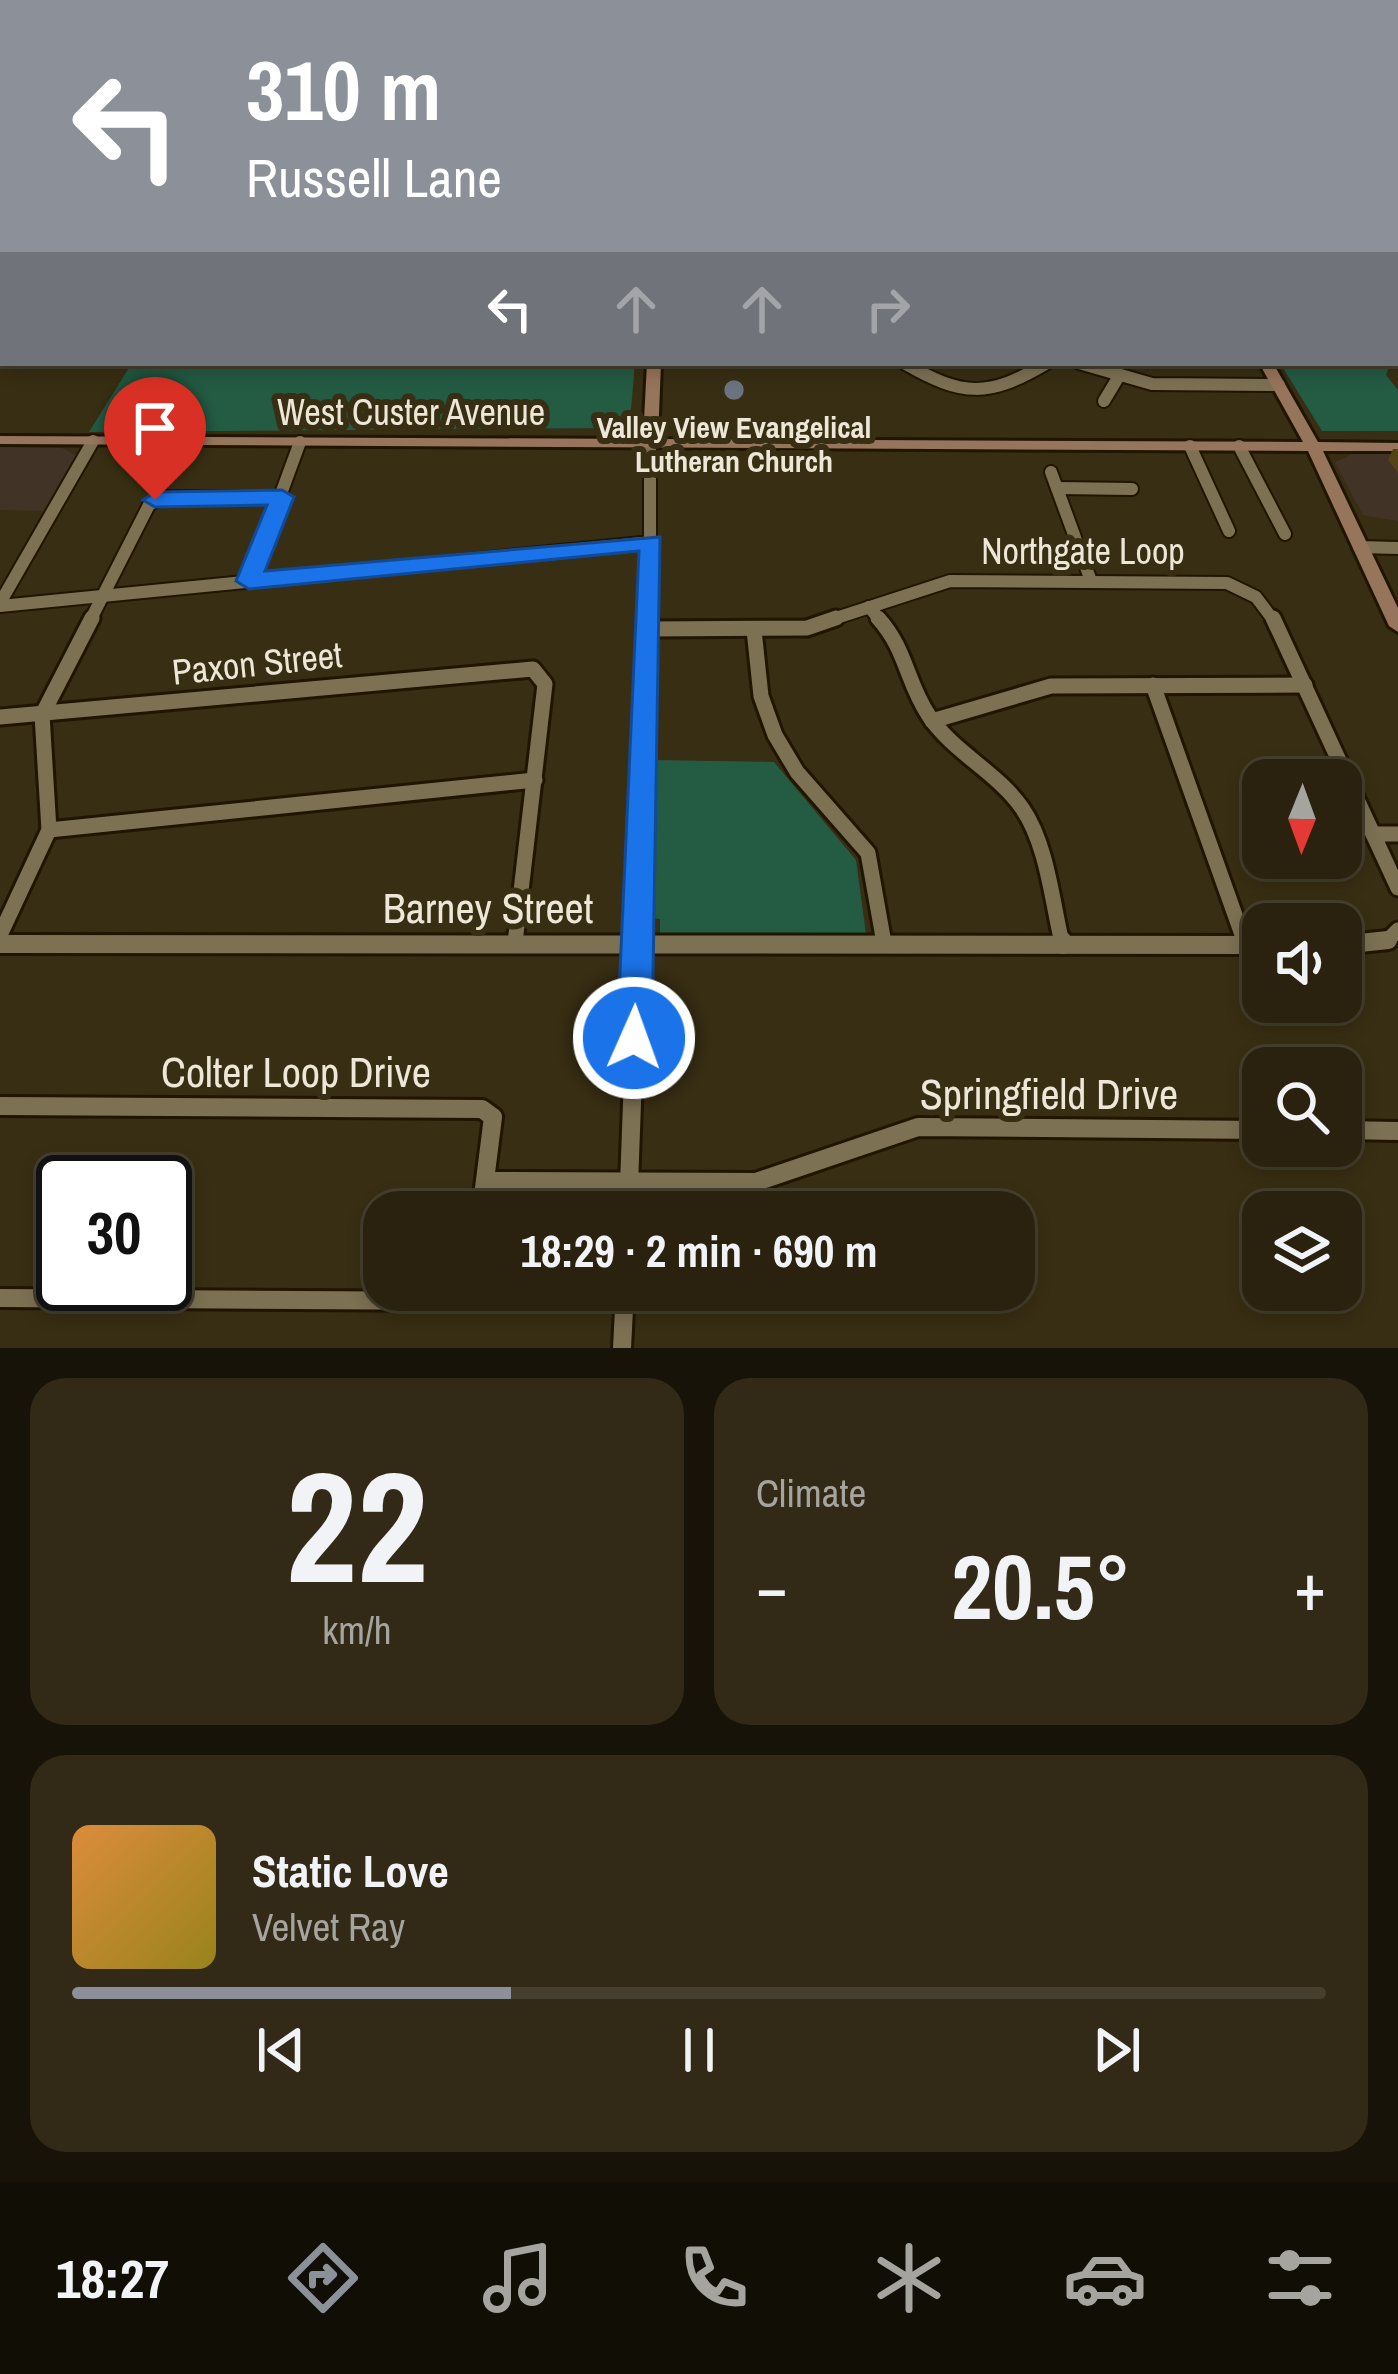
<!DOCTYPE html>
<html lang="en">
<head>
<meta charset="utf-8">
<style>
	:root { --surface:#2a220e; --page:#322a17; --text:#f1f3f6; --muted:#a5a49e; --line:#463f2e; --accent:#8c9099 }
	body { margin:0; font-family:"Archivo Narrow",sans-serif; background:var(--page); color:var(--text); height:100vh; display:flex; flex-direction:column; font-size:45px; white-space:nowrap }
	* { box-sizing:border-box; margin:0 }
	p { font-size:39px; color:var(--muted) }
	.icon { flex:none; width:66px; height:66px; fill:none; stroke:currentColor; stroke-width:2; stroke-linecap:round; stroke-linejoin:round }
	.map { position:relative; height:1348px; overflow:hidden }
	.sheet { display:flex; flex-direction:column; gap:30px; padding:30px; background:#171308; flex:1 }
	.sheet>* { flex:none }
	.banner { position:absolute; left:0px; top:0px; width:1398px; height:366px; box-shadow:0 6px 18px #0003,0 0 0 3px var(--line); background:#8c9099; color:#fff; overflow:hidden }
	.needle { width:78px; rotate:181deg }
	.controls { position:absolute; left:1242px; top:759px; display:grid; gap:24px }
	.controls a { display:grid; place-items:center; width:120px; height:120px; border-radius:24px; background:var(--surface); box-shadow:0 6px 18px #0003,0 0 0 3px var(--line); font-size:60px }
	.speed { position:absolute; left:36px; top:1155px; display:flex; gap:24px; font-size:60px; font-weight:700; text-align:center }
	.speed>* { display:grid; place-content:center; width:156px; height:156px; border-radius:50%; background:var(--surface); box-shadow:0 6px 18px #0003,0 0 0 3px var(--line); line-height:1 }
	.speed .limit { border:6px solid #111; border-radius:18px; background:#fff; color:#111 }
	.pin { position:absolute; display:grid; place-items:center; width:102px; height:102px; color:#fff; margin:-123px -51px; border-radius:50% 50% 50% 0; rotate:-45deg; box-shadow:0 0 12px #0007 }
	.pin .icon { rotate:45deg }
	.me { position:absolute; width:132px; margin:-66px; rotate:2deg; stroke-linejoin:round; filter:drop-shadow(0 0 9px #0008) }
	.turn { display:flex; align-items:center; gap:42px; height:252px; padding:0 48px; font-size:54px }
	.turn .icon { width:156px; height:156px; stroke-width:2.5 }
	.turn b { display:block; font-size:84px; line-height:102px }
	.lanes { display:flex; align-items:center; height:114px; padding:0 48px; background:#0003; justify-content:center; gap:60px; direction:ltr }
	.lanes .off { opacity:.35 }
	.big { font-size:90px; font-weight:700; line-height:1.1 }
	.sheet .tile { flex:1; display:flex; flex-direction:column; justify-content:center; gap:18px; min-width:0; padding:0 42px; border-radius:36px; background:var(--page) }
	.sheet .dial { align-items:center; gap:0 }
	.dial b { font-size:156px; line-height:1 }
	.song { display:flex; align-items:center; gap:36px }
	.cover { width:144px; height:144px; border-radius:18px; background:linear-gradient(135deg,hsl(30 70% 55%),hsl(50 70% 35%)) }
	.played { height:12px; border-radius:6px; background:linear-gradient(90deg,var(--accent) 35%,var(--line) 35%) }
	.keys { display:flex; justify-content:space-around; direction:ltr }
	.heat { display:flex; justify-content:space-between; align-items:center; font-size:66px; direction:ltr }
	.sheet .tiles { flex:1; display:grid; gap:30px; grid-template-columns:1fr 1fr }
	.tile:last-child { grid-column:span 2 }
	.trip { position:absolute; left:363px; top:1191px; width:672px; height:120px; border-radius:36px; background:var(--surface); box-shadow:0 6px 18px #0003,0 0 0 3px var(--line); font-weight:700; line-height:120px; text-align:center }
	.dock { display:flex; height:192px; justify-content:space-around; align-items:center; background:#110e06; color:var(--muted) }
	.dock .icon { width:84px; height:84px }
	.dock .current { color:var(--accent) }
	.dock b { font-size:54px; color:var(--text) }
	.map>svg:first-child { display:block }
	.commercial { fill:#423327 }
	.green { fill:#235b43 }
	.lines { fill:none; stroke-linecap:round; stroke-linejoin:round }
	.street-far4-casing { stroke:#201600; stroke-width:10 }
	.street-far3-casing { stroke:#201600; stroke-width:14 }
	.street-far2-casing { stroke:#201600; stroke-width:16 }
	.street-far1-casing { stroke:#201600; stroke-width:21 }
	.street-casing { stroke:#201600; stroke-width:24 }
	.secondary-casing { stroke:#201600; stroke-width:6 }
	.street-far4 { stroke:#7d7154; stroke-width:8 }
	.street-far3 { stroke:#7d7154; stroke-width:9 }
	.street-far2 { stroke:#7d7154; stroke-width:12 }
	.street-far1 { stroke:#7d7154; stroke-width:15 }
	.street { stroke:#7d7154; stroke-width:18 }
	.secondary { fill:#97745c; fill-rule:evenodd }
	.rail-casing { stroke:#aba38f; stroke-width:6 }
	.rail { stroke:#382e13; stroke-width:3; stroke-dasharray:8; stroke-linecap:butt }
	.wall { fill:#534317 }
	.building { fill:#614e1b; stroke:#443713; stroke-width:3 }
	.route { fill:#1a73e8; stroke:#114b97; stroke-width:3 }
	.worship-dot { fill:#6b7280; stroke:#382e13; stroke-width:4.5 }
	.labels { text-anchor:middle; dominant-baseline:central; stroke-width:12; stroke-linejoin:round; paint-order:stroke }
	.far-poi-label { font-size:30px; font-weight:bold; fill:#eee7d7; stroke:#382e13 }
	.street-label { font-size:36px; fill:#eee7d7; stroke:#382e13 }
	.near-street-label { font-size:42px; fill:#eee7d7; stroke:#382e13 }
</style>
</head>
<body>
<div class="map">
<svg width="1398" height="1348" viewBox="0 0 1398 1348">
	<rect width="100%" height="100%" fill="#382e13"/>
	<g class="commercial">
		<path d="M0,447l62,1 15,8 -29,55 -48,-1z"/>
		<path d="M1398,453v68l-35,-6 -28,-53 18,-8z"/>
	</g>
	<g class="green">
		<path d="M212,0h458v3z"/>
		<path d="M132,363h503l-4,46 -14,19 -528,4z"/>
		<path d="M1280,363h110l-4,12 12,15v41h-76z"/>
		<path d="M654,760l120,2 82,98 10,74 -206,1v-16l-9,-1z"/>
	</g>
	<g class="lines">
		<g class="street-far4-casing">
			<g id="street-far4">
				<path d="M880,1l12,2"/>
				<path d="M1395,65l3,-17"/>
			</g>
		</g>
		<g class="street-far3-casing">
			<path id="street-far3" d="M1079,363l7,2"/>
		</g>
		<g class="street-far2-casing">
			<g id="street-far2">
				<path d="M904,363c59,34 84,35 143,0"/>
				<path d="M1079,363l73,21 127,1"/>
				<path d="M1104,401l15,-25"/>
				<path d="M650,444v177"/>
				<path d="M1190,446l39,85"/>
				<path d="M1239,446l46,88"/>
				<path d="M1051,472l40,109"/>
				<path d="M1057,488l75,1"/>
				<path d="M1359,547l39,1"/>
				<path d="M249,581l51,-139"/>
				<path d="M0,603l93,-162"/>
				<path d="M0,606l652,-64"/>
				<path d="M869,607l12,14"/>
				<path d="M90,621l59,-116 13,-8h120"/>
				<path d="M827,621l123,-40 277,2 29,14 18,24"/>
			</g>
		</g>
		<g class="street-far1-casing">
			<g id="street-far1">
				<path d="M878,618c29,32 28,64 51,98 24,36 69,57 93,92 25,36 30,93 40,135"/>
				<path d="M1273,618l100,216"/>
				<path d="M650,629l157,-1 29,-10"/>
				<path d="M754,630l7,66 14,39 22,37 71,81 16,90"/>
				<path d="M1153,685l92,258"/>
				<path d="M0,717l533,-48 12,15 -30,259"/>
				<path d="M932,721l119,-35 254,-1"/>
				<path d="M49,830l486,-50"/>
				<path d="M1398,834h-25l25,54"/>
				<path d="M0,935l49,-105 -7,-115 50,-97"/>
				<path d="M638,943l12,-325"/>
				<path d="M1360,943l28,-3 10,-10"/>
			</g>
		</g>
		<g class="street-casing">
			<g id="street">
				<path d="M1062,940l1,5"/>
				<path d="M1244,940l2,5"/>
				<path d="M0,944l1263,1"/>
				<path d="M1341,945l47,-5"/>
				<path d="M0,1106l482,3 11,8 -12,95"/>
				<path d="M1341,1130l57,1"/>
				<path d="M485,1181l271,1 162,-55 345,3"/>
				<path d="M628,1212l10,-272"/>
				<path d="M0,1298l463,3 7,-11"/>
				<path d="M622,1348l3,-58"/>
			</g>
		</g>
		<g class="secondary-casing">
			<g id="secondary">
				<rect x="673" y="0" width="8" height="3"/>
				<rect x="1395" y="178" width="3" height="7"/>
				<path d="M647,363h14l-3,76 645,3 -44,-79h14l45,79 80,1v8h-75l75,157v24l-9,-6 -81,-175 -1308,-7v-8l643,3z"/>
			</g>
		</g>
		<use href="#street-far4" class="street-far4"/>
		<use href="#street-far3" class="street-far3"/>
		<use href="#street-far2" class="street-far2"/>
		<use href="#street-far1" class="street-far1"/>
		<use href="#street" class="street"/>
		<use href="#secondary" class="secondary"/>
		<g class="rail-casing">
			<path id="rail" d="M1280,0l24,3"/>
		</g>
		<use href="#rail" class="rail"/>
	</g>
	<path class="wall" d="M1393,449h5v24l-10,-13z"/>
	<path class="building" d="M1398,236v56l-3,3v-57z"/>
	<path class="route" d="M282,490l12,7 -29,74 395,-34 -8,501 -5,11 -13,5 -12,-5 -5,-11 22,-487 -390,38 -13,-8 31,-76 -112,2 -12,-7 12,-8z"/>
	<circle class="worship-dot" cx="734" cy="390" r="12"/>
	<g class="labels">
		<g class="far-poi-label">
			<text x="734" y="427">Valley View Evangelical<tspan x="734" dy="34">Lutheran Church</tspan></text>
		</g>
		<g class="street-label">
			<text x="411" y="412">West Custer Avenue</text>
			<text x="1083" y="551">Northgate Loop</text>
			<text transform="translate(257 663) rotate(-6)">Paxon Street</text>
		</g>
		<g class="near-street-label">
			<text x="488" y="908">Barney Street</text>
			<text x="296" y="1072">Colter Loop Drive</text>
			<text x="1049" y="1094">Springfield Drive</text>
		</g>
	</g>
</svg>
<div class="controls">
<a><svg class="needle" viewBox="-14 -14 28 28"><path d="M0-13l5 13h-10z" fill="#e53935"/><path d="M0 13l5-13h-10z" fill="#a5a49e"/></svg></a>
<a><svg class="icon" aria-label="sound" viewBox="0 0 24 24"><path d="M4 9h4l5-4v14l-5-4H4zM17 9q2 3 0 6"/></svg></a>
<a><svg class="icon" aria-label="search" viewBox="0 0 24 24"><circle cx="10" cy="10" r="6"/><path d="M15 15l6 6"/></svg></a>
<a><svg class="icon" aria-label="layers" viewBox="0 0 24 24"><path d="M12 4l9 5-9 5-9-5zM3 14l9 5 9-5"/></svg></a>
</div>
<div class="speed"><div class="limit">30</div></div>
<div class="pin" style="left:155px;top:500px;background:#d93025"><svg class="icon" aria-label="arrive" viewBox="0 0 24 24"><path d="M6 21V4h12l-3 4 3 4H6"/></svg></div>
<svg class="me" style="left:634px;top:1038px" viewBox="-20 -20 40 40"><circle r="17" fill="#1a73e8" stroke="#fff" stroke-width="3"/><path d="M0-11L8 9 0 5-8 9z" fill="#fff"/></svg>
<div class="trip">18:29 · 2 min · 690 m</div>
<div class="banner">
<div class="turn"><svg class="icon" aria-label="left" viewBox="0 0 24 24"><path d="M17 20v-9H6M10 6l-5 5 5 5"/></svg><div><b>310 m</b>Russell Lane</div></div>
<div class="lanes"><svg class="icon" aria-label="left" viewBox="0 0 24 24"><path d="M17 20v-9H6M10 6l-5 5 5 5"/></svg><svg class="icon off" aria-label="ahead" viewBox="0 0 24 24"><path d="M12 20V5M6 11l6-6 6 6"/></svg><svg class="icon off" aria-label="ahead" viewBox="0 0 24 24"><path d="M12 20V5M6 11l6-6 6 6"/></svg><svg class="icon off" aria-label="right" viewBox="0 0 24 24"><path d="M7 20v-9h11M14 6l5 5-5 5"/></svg></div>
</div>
</div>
<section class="sheet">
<div class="tiles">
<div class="tile dial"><b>22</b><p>km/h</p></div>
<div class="tile"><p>Climate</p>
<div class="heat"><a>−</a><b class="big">20.5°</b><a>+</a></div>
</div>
<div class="tile">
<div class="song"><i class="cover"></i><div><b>Static Love</b><p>Velvet Ray</p></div></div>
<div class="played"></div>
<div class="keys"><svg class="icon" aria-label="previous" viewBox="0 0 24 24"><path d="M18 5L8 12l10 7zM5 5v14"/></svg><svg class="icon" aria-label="pause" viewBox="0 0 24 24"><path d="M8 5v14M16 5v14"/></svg><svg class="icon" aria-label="next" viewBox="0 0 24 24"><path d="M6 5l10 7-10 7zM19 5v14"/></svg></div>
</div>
</div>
</section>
<nav class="dock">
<b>18:27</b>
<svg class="icon current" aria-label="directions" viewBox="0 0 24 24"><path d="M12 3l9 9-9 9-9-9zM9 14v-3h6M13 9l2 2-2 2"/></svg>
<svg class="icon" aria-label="music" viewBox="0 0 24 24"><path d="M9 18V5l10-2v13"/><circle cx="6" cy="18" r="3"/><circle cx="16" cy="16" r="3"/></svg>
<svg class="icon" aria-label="phone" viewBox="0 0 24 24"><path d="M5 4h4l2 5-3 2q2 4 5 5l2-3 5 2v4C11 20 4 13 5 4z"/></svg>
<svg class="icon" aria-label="climate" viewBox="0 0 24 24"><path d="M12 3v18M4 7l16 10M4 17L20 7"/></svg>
<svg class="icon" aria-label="car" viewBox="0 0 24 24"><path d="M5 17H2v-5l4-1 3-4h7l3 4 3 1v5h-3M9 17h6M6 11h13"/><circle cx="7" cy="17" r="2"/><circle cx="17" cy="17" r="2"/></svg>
<svg class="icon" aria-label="filters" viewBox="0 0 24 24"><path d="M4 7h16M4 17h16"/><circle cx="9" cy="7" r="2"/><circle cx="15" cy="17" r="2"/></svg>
</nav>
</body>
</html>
